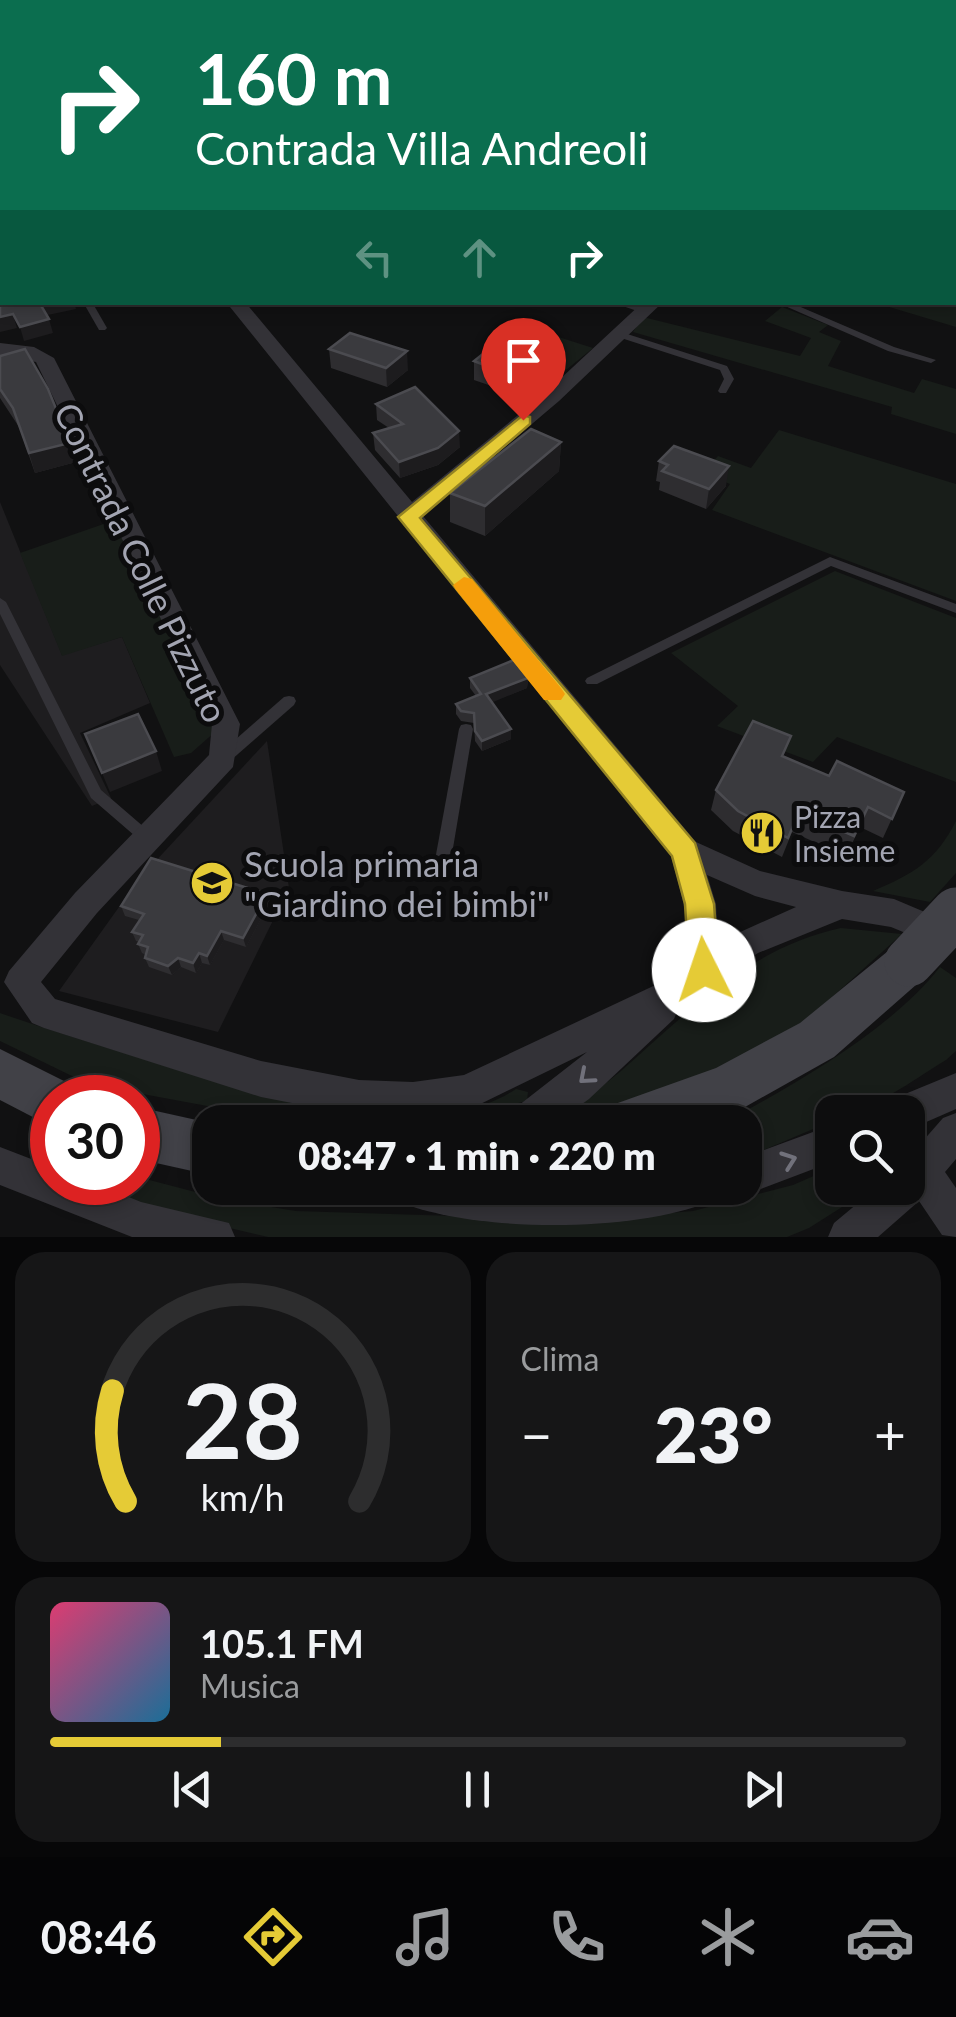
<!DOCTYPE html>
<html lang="it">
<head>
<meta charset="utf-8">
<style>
	:root { --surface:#0d0d0e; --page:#161617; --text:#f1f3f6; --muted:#9a9c9e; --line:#2d2d2e; --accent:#e5cb36 }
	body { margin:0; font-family:Lato,sans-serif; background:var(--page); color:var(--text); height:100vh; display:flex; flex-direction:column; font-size:38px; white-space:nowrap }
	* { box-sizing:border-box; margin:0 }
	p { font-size:32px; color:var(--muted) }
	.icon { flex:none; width:55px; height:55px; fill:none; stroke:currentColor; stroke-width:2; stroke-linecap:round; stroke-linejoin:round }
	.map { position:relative; height:1237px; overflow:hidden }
	.side { display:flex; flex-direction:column; gap:15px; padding:15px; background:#070708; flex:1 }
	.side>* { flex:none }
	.hud { position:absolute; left:0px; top:0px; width:958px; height:305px; box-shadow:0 5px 15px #0003,0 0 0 2px var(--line); background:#0b6e4f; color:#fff; overflow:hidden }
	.tools { position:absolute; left:815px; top:1095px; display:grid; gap:20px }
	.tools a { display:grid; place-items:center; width:110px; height:110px; border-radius:20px; background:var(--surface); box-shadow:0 5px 15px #0003,0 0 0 2px var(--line); font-size:50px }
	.speed { position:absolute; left:30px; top:1075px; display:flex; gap:20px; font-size:50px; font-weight:700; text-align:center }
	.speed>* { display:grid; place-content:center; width:130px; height:130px; border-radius:50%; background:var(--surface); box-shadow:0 5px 15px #0003,0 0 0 2px var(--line); line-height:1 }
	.speed .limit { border:15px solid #d22; background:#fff; color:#111 }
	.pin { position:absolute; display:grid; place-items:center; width:85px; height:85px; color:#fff; margin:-102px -42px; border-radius:50% 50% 50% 0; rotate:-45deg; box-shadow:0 0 10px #0007 }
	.pin .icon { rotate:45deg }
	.me { position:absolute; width:110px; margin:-55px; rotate:356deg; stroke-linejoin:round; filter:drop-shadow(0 0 8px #0008) }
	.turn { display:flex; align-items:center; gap:35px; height:210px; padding:0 30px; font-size:45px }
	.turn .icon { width:130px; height:130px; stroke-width:2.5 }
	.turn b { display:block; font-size:70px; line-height:85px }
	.lanes { display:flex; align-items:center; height:95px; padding:0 30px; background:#0003; justify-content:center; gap:50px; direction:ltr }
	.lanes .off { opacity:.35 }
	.big { font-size:75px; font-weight:800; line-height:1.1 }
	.side .tile { flex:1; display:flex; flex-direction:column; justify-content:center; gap:15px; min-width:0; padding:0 35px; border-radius:30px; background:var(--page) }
	.side .dial { align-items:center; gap:0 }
	.dial svg { height:260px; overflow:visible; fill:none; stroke:var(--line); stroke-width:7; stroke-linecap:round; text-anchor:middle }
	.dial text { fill:var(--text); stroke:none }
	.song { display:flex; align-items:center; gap:30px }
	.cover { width:120px; height:120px; border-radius:15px; background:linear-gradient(135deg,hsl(340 70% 55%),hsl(200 70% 35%)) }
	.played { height:10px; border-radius:5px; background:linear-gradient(90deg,var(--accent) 20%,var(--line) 20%) }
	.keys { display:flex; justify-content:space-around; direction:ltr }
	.heat { display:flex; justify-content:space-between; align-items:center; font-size:55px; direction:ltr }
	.side .tiles { flex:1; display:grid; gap:15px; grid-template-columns:1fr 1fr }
	.tile:last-child { grid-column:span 2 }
	.trip { position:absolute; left:192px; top:1105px; width:570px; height:100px; border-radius:30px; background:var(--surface); box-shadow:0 5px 15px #0003,0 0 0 2px var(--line); font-weight:800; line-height:100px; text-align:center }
	.dock { display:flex; height:160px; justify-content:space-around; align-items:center; background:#050506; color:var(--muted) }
	.dock .icon { width:70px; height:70px }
	.dock .active { color:var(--accent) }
	.dock b { font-size:45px; color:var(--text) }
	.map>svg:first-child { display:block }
	.built { fill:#1e1d1f }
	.green { fill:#181d19 }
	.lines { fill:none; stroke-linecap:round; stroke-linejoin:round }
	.service { fill:#333237; fill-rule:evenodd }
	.minor { fill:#333237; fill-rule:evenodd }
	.secondary { fill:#414147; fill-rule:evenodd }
	.secondary-bridge { stroke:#414147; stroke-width:49 }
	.wall { fill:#2e2d30 }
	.shaded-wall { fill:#1d1c1e }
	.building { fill:#3a3a3e; stroke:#4b4b50; stroke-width:2.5 }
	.oneway { stroke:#71717b }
	.route { fill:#e5cb36; stroke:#958423; stroke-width:2.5 }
	.slow { fill:#f59e0b }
	.labels { text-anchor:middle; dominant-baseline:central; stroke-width:10; stroke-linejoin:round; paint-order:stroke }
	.poi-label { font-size:30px; fill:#a3a5b2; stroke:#0c0c0d; text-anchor:start }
	.near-street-label { font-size:35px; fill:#a3a5b2; stroke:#0c0c0d }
	.near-poi-label { font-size:35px; fill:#a3a5b2; stroke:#0c0c0d; text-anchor:start }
</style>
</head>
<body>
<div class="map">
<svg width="956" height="1237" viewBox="0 0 956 1237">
	<rect width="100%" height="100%" fill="#111112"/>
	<g class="built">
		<path d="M0,502l62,153 60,-18 28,66 -70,30 31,65 -19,8 -92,-141z"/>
		<path d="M267,741l22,147 -71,144 -159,-41 80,-112z"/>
	</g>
	<g class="green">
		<path d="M956,266v61l-80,-24 79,-1z"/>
		<path d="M782,307l46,18 -9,7 22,9 -13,25 86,27 8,-14 34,10v45l-65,-20 1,-7 -259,-75 10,-15 157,39 11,-18 -46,-17z"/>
		<path d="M515,323l78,25 -32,26 -48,-16 23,-21 -28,-8z"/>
		<path d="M779,430l177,54v117l-244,-91 18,-26 -27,-11 15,-17 33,12z"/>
		<path d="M118,519l98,212 -25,22 -17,4 -52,-120 -60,19 -42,-103z"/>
		<path d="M835,571l121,47v164l-119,-45 -24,25 -96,-36 21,-20 -67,-53z"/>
		<path d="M956,821v52l-26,29 -57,-11c40,-17 63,-30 83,-70z"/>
		<path d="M841,928l61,6 -93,84 -39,27 -146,64 -42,13 -8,-10c10,-16 32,-28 47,-41 67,-59 130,-124 220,-143z"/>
		<path d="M940,967l16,11v73l-10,9c-35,21 -72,52 -114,52v9l-87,37v-36h-20c69,-37 167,-93 215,-155z"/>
		<path d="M0,1013c51,18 102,33 153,49 101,32 266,89 363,27l12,3 -1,9 -88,21h-145l-173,-32 -47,-13 -74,-36z"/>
		<path d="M832,1168v20h40l-63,40 -22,9h-519l-132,-31 -18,-23 20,-1v-5l84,22 74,12 289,9 108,-9 100,-26z"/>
	</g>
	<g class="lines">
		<g class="service">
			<path d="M83,302h9l15,26 -2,2h-6z"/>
			<path d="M611,302h15l24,9 -4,3z"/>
			<path d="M776,302h13l105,45 42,13 -5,3 -43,-12z"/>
			<path d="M621,332l106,34 7,13 -8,14h-6l-2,-2 6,-12 -4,-9 -102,-33 -2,-2z"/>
			<path d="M830,557l126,47v9l-125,-47 -234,118h-10l-2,-3 2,-3z"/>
			<path d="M0,598l6,4 95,188 51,44 3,4 -3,4 -5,2 -5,-2 -51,-44 -91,-184z"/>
			<path d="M289,696l5,1 2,4 -2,4 -64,56 -5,2 -5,-2 -2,-4 2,-4 64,-56z"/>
			<path d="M466,724l5,1 2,4 -22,131 -3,5 -5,1 -5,-1 -3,-5 24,-131 2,-4z"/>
		</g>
		<g class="minor">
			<path d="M2,92v9l-2,1v-9z"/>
			<path d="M226,302h19l167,200 133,-109 98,-91h20l-104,99 -136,115 273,326 64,29 82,20 52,8 59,25v20l-11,4 -51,-21 -49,-8 -84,34 -59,39 -3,7 -17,8 -5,12 -85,80 -32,23h-48l5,-13 73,-57 -121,59 -53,7 -54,-2 -98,-19 -217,-69 -12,-5 -28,-41 5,-11 66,-78 134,-138 3,-31 -176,-362 -36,-7v-12l34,4 20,11 186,366 -7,43 -136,146 -56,69 14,17 206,62 98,19 54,2 51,-7 217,-102c17,-31 -1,-83 -10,-117zM707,875l48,21 41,11 -78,35 -2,-38z"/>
			<path d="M956,1073v36l-48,21v-18h-20l5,-13z"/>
			<path d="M956,1113v46l-11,13 11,16v49l-14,-2 -23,-34 -41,36h-50l6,-14 42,-35h32v-30l35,-40z"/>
			<path d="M832,1125v37l-87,33 -13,-6 13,-1v-31z"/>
			<path d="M0,1147l52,20v15h40l49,20 88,21 6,14h-103l-132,-52z"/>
			<path d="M391,1188h326l-6,13c-76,32 -238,32 -314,0z"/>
		</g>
		<g class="secondary">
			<path d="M909,941l16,6 7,15 -7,15 -91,80 -89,50 -42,15h-95l7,-18 101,-36 84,-45 93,-76z"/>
			<path d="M0,1049l70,35 5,14h-23v29l-52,-27z"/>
			<path d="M138,1107l72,16v52l-72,-16z"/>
		</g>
		<path class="secondary-bridge" d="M909,962l47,-50"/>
	</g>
	<g class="wall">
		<path d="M329,349l79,21 -21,17 -56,-19z"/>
		<path d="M0,356l76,106 -41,11 -16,-46 -19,-29z"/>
		<path d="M474,361l57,5 -28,24 -29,-10z"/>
		<path d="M376,404l84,43 -22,18 -38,13 -25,-28 -2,-17 16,-5 -12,-8z"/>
		<path d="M561,442l-2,29 -74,65 -35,-14v-29z"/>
		<path d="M659,461l67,25 -20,23 -47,-19 1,-8 -4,-1z"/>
		<path d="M470,678h58l-1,10 -36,14 20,27v10l-29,12 -7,-10 -1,-18 -13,-2 -5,-7v-10l20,-8 -6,-8z"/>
		<path d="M785,757l44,19 75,16 -21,46 -23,-11 -14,29 -54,-24 -10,25 -49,-26 -22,-21 5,-20z"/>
		<path d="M269,904l-23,43 -22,-7 -14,25 -8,-2 -6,10 -15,-6 -9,8 -23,-8 -4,-9 1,-3 -4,-2 -4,-9 1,-2 -3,-1 -4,-9 7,-12 -14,-4 -4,-10z"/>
	</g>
	<g class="shaded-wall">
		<path d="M74,302l2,7 -33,7 -4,-13z"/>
		<path d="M13,314l4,14 -17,4v-15z"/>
		<path d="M49,319l4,14 -29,8 -4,-14z"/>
		<path d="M532,347l-1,19 -28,24v-18z"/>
		<path d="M407,351l1,19 -21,17 -1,-19z"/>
		<path d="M459,431l1,16 -22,18 -38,13 -1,-16z"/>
		<path d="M561,442l-2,29 -74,65v-30z"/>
		<path d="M70,443l6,19 -41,11 -6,-20z"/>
		<path d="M729,466l-3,20 -20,23 3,-20z"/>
		<path d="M528,678l-1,10 -41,17v-11z"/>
		<path d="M511,729v10l-29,12v-10z"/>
		<path d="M156,751l6,20 -52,21 -8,-19z"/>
		<path d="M267,894l2,10 -23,43 -3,-9z"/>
		<path d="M221,931l3,9 -14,25 -3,-9z"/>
		<path d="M199,953l3,10 -6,10 -3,-10z"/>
		<path d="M178,958l3,9 -9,8 -4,-9z"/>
	</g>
	<g class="building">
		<path d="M2,111v191h37l10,17 -29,8 -7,-13 -13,3v-205z"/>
		<path d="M350,333l57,18 -21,17 -57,-19z"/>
		<path d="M503,338l29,9 -29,25 -29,-11z"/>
		<path d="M25,349l23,40 22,54 -41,10 -16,-45 -13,-19v-33z"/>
		<path d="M415,387l44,44 -21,17 -39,14 -26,-29 30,-9 -27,-20z"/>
		<path d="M531,429l30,13 -76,64 -35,-13z"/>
		<path d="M674,446l55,20 -20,23 -47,-18 6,-6 -9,-4z"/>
		<path d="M514,660l14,18 -42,16 25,35 -29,12 -7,-10 -1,-18 -13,-2 -5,-7 25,-10 -11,-16z"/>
		<path d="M138,714l18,37 -54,22 -17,-39z"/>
		<path d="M753,721l38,15 -9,20 47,20 8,-15 67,31 -12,27 -24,-12 -14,29 -55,-24 -11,26 -50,-27 -22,-21z"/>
		<path d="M151,858l116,36 -24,44 -22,-7 -14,25 -8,-3 -6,10 -15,-5 -10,8 -23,-8 3,-11 -10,-3 5,-9 -11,-3 12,-18 -23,-8z"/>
	</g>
	<defs><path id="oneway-chevron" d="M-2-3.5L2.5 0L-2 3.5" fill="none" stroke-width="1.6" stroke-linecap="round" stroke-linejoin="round" transform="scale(2.5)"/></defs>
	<g class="oneway">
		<use href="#oneway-chevron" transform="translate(586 1077) rotate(139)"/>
		<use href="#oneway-chevron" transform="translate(789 1160) rotate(-20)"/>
	</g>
	<path class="route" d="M523,415l7,2v7l-110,94 275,325 19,61 5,66 -4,10 -11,4 -10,-4 -5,-10 -4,-66 -13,-48 -274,-339z"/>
	<path class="slow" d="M464,577l8,2 89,109 4,6 -4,6h-17l-88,-110 -3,-5z"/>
	<defs>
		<g id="restaurant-disc" transform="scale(2.25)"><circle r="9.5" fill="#e5cb36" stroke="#0c0c0d"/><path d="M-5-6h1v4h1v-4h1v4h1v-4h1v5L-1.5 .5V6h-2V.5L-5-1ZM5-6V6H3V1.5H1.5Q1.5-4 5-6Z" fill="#111"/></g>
		<g id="school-disc" transform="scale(2.25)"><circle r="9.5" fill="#e5cb36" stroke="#0c0c0d"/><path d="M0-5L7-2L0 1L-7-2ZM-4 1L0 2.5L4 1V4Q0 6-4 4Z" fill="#111"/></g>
	</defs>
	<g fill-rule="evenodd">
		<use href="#restaurant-disc" x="762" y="833"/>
		<use href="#school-disc" x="212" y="883"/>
	</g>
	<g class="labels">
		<g class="poi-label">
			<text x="794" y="816">Pizza<tspan x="794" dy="34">Insieme</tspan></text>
		</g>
		<g class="near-street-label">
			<text transform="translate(142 562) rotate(64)">Contrada Colle Pizzuto</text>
		</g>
		<g class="near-poi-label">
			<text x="244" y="863">Scuola primaria<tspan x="244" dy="40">"Giardino dei bimbi"</tspan></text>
		</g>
	</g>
</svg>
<div class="tools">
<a><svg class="icon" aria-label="search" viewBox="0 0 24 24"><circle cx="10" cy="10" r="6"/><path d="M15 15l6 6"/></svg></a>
</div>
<div class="speed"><div class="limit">30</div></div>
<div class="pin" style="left:523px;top:420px;background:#d93025"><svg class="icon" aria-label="arrive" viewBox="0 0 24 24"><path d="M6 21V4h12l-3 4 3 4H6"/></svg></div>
<svg class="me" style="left:704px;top:970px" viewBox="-20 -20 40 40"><circle r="19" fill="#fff"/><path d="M0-13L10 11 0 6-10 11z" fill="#e5cb36"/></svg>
<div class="trip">08:47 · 1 min · 220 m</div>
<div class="hud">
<div class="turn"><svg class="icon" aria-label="right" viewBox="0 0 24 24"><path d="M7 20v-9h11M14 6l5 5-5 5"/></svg><div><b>160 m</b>Contrada Villa Andreoli</div></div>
<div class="lanes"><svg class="icon off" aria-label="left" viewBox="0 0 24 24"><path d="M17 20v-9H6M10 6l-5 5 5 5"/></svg><svg class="icon off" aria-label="ahead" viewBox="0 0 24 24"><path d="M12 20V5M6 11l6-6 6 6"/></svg><svg class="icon" aria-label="right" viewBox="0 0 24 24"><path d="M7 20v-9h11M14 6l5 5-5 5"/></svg></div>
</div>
</div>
<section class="side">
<div class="tiles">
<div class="tile dial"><svg viewBox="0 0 100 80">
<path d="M14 69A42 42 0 1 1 86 69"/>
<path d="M14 69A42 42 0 0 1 10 35" stroke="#e5cb36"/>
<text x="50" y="56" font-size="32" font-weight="700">28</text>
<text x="50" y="72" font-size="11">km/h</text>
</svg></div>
<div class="tile"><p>Clima</p>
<div class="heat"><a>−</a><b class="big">23°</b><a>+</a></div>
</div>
<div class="tile">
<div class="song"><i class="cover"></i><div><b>105.1 FM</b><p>Musica</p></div></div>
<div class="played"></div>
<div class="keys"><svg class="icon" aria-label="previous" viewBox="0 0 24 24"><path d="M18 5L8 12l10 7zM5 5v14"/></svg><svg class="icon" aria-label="pause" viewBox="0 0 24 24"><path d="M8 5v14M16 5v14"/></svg><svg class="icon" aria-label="next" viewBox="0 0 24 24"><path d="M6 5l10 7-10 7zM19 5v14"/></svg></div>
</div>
</div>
</section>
<nav class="dock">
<b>08:46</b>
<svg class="icon active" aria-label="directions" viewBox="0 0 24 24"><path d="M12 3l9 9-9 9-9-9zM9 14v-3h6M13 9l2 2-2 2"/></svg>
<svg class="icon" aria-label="music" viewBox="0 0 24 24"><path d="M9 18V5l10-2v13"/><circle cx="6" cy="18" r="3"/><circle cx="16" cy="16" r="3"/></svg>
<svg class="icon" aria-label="phone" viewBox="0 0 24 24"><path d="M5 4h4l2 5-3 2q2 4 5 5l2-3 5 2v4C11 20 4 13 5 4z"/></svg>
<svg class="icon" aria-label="climate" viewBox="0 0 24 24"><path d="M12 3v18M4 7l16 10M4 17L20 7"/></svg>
<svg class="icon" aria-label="car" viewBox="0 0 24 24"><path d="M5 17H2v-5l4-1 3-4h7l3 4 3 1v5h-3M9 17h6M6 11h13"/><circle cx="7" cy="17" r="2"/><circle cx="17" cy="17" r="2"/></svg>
</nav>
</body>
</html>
